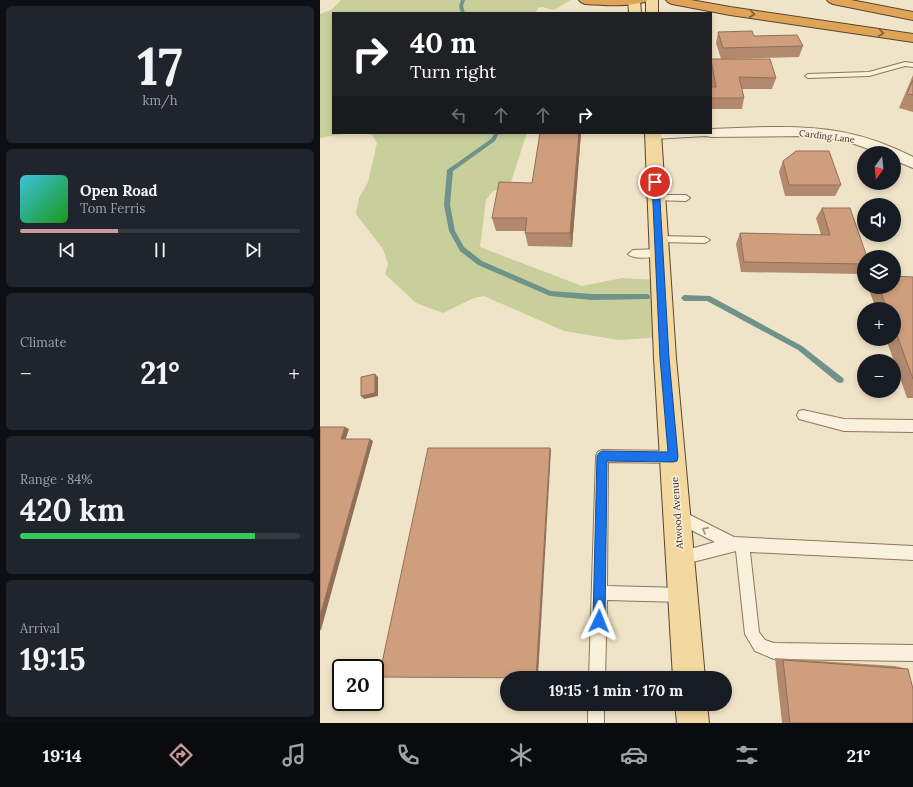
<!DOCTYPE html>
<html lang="en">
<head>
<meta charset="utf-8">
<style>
	:root { --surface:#171b24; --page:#20242c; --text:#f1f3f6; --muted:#9ea1a6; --line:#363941; --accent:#cc999b }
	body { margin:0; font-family:Lora,serif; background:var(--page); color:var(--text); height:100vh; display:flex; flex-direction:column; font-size:15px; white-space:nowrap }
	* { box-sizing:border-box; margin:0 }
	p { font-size:13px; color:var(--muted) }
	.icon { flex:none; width:22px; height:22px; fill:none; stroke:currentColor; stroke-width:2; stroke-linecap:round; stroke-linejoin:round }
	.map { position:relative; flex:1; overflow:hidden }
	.side { display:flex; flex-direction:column; gap:6px; padding:6px; background:#0d0f14; width:320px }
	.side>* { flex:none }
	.top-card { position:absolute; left:12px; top:12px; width:380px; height:122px; border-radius:0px; box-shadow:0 2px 6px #0003; background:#202124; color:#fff; overflow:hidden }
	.needle { width:26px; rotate:195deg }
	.tools { position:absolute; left:537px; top:146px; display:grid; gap:8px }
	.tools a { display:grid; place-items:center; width:44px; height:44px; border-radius:50%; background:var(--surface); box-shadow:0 2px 6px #0003; font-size:20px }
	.speed { position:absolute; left:12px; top:659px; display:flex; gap:8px; font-size:20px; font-weight:700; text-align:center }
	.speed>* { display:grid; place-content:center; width:52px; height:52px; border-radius:50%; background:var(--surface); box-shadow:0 2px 6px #0003; line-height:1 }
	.speed .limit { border:2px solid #111; border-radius:6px; background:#fff; color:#111 }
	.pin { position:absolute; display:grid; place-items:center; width:34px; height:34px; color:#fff; margin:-17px; border:2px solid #fff; border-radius:50%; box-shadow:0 1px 4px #0007 }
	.me { position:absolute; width:44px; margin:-22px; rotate:2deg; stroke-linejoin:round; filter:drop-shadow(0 0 3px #0008) }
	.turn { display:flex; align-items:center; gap:14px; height:84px; padding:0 12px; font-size:18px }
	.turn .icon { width:52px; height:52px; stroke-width:2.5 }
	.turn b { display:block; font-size:28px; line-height:34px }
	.lanes { display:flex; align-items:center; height:38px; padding:0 12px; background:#0003; justify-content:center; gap:20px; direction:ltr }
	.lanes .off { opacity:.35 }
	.big { font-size:30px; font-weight:700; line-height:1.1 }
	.side .card { flex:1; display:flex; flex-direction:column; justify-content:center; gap:6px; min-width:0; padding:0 14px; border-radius:6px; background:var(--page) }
	.side .dial { align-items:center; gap:0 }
	.dial b { font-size:52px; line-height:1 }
	.song { display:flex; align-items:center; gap:12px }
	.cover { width:48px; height:48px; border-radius:6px; background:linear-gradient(135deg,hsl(190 70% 55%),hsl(120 70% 35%)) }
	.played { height:4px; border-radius:2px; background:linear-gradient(90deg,var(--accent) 35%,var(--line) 35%) }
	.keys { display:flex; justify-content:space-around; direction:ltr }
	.heat { display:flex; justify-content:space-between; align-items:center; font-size:22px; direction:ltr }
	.charge { height:6px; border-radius:3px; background:linear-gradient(90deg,#34c759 84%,var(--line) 0) }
	.trip { position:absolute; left:180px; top:671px; width:232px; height:40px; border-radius:20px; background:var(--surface); box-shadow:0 2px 6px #0003; font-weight:700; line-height:40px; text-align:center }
	.menu { display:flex; height:64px; justify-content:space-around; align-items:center; background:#090b0e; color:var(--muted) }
	.menu .icon { width:28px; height:28px }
	.menu .current { color:var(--accent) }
	.menu b { font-size:18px; color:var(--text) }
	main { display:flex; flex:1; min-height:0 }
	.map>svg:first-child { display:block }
	.green { fill:#c9cf9b }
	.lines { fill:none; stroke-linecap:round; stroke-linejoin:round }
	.stream { fill:#6f938a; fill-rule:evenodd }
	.lane-casing { stroke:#8d765c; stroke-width:2 }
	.street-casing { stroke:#8d765c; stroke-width:2 }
	.primary-casing { stroke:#5b4430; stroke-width:2 }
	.highway-casing { stroke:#5b4430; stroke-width:2 }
	.lane { fill:#faf1dc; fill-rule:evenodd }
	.street { fill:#faf1dc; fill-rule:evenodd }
	.primary { fill:#f3d9a0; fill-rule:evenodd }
	.highway { fill:#e0a458; fill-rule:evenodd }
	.wall { fill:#b2896c }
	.shaded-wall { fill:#916f58 }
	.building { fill:#cf9f7d; stroke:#916f58 }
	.oneway { stroke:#7e5d36 }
	.oneway2 { stroke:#9c907e }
	.route { fill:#1a73e8; stroke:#114b97 }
	.labels { text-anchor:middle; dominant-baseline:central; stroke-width:3; stroke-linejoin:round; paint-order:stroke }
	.far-street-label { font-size:9px; fill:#3d2e20; stroke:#f7eed8 }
	.street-label { font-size:10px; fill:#3d2e20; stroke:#f7eed8 }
</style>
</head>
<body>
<main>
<section class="side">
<div class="card dial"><b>17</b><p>km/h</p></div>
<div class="card">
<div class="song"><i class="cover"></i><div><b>Open Road</b><p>Tom Ferris</p></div></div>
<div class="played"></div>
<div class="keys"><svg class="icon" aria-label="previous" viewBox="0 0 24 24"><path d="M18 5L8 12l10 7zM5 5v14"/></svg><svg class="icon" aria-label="pause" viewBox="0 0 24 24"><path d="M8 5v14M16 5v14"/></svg><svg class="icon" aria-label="next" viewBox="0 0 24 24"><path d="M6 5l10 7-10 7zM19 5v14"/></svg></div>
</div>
<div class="card"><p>Climate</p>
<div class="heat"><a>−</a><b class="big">21°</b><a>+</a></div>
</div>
<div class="card"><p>Range · 84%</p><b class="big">420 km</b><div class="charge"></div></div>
<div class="card"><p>Arrival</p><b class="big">19:15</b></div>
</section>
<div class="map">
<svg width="593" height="723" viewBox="0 0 593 723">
	<rect width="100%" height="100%" fill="#f0e4c8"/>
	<g class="green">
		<path d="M21,0h230l-17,10 -12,-3 -4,1 -3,5h-202v120h15l-28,5v-124l11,-4z"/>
		<path d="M48,133h159l-17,52 -17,6 -7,9 -6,47 102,39 40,-8 38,2 6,57 -47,3 -55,-9 -80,-35 -10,2 -31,15 -27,-10 -31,-29 3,-10 -5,-15 -27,-35 3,-16 9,-16 9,-39 -5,-8z"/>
	</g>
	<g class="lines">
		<g class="stream">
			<path d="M141,0h4l-2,6 2,7h-4l-2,-7z"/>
			<path d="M175,133h4l-4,8 -42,30 -3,34 5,26 9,16 18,14 69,30 41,3h55l2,1 1,2 -1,2 -57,1 -42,-4 -72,-31 -18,-14 -11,-20 -5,-26 3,-35 44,-31z"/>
			<path d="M364,295l26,1 92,50 41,32 1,2 -1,2 -3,1 -3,-1 -39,-32 -91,-49h-23l-3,-3z"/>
		</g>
		<g class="lane-casing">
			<g id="lane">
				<path d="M585,62l8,1v4l-8,-1 -36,10 -61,2 -3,-2 3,-2 61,-2z"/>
				<path d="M336,195h30l4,3 -4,3 -33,-1 -1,-2z"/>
				<path d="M338,236l47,1 5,3 -5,3 -47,-1 -5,-3z"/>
				<path d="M339,249l5,4c-4,5 -32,7 -36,1l5,-4z"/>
				<path d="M483,410l41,9 69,1v12l-69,-1 -45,-12 -2,-4 2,-4z"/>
				<path d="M282,450l71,1 4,2 2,4 -2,4 -4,2 -65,-1 -1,124 75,2 5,2 2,5 -2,5 -5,2 -75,-2 -2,78h-16l7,-222 2,-4z"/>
				<path d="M358,509l56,28 179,9v14l-163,-8 9,80 6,8 9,3 139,2v16l-139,-2 -19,-8 -10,-17 -9,-83 -55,14 -5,-2 -2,-5 2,-5 39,-11 -42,-21 -2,-5 2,-5z"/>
				<rect x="268" y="704" width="16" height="19"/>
			</g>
		</g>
		<g class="street-casing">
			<path id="street" d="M447,127c55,-1 96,4 146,30v11l-19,-8v-7h-14l-37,-13 -37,-4 -95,1 -5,-1 -53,3 -5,-2 -2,-3 65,-1v-4z"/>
		</g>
		<g class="primary-casing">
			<g id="primary">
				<path d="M308,0h12l1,13h-12z"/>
				<rect x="326" y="0" width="12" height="13"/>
				<path d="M325,133h16l15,225 29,320h-32l-19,-320z"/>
				<path d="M355,704h32l2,19h-32z"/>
			</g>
		</g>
		<g class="highway-casing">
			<g id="highway">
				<path d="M259,0h68l-2,2c-19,5 -40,3 -60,2l-4,-2z"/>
				<path d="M346,0h25l39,7 183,27v8l-183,-27 -58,-11 -4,-2z"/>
				<path d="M507,0h24l62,12v8l-80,-16 -4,-2z"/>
			</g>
		</g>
		<use href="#lane" class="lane"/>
		<use href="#street" class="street"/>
		<use href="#primary" class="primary"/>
		<use href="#highway" class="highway"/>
	</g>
	<g class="wall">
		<path d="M398,32l36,4 49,10 -4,11 -78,2 -5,-16z"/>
		<path d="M391,59l65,19 -4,11h-30l2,9 -2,11h-31v-22h1l-1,-8z"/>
		<path d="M593,75v37l-14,-4z"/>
		<path d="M220,133h41l-9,114 -44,-1 -3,-13v-2h-29l-4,-13 40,-35z"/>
		<path d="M463,161l58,24 -6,11h-50l-6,-24z"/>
		<path d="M502,208l42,49v15l-2,2 -121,-2 -5,-28 4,-11 81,2 -5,-17z"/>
		<path d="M593,277v121h-6l-21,-59h8v-30h-18l-8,-22h26z"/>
		<path d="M455,658l120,8 13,3 5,54h-131z"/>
	</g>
	<g class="shaded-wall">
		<path d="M259,133h2l-9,114 -2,-14z"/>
		<path d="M55,374l3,3v19l-14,3 -3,-3z"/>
		<path d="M25,427l4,2 -4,12 -4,-2z"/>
		<path d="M50,439l3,2 -52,189h-1v-14z"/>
		<path d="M230,448l1,2 -13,227 -2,1z"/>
	</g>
	<g class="building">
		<path d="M432,31l2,5 43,-1 6,11 -80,2 -5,-16z"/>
		<path d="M391,59h59l6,19 -37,-1 5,21h-33v-11h5z"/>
		<path d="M593,80v15l-6,-1z"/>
		<path d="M220,133h39l-9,100h-45l2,-15h-35l7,-36 33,1z"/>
		<path d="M476,151h33l12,34h-52l-6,-24z"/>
		<path d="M502,208h28l17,49h-3v7l-120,-2 -4,-29 90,2z"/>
		<path d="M574,276l19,1v102l-19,-52v-18h-7l-8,-22h15z"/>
		<path d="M55,374v19l-14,3v-19z"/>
		<path d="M0,427h25l-4,12h29l-50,177z"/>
		<path d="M108,448h122l-14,230 -157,-1z"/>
		<path d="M463,660l125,9 5,20v34h-123z"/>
	</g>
	<defs><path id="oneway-chevron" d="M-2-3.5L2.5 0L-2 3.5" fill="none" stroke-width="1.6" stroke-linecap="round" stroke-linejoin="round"/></defs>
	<g class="oneway">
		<use href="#oneway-chevron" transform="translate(432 14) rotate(7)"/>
		<use href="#oneway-chevron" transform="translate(561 33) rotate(9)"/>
	</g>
	<use class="oneway2" href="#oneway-chevron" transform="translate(385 530) rotate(-153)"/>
	<path class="route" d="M335,179l4,3 10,176 9,99 -1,4 -4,1 -66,-1 -2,160 -1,5 -5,1 -4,-1 -2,-5 4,-165 2,-3 3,-2 66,1 -8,-94 -8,-176z"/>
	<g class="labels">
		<g class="far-street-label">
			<text transform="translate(507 136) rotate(7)">Carding Lane</text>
		</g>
		<g class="street-label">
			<text transform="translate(357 513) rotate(-94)">Atwood Avenue</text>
		</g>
	</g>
</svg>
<div class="tools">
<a><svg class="needle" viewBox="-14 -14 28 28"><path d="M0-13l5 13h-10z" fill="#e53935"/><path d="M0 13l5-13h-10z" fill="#9ea1a6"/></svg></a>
<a><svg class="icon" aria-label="sound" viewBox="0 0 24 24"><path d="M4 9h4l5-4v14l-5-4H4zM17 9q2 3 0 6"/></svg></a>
<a><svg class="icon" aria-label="layers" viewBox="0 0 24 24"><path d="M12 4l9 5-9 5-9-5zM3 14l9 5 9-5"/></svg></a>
<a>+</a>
<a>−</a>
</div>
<div class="speed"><div class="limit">20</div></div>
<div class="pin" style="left:335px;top:182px;background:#d93025"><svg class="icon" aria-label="arrive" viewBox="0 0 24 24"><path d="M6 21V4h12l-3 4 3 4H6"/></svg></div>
<svg class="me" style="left:279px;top:621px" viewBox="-20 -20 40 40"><path d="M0-17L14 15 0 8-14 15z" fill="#1a73e8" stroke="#fff" stroke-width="4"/></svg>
<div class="trip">19:15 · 1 min · 170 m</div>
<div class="top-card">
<div class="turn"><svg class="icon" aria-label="right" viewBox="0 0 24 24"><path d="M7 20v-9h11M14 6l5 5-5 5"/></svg><div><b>40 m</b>Turn right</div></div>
<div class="lanes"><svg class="icon off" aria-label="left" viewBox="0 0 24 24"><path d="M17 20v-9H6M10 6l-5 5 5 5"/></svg><svg class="icon off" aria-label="ahead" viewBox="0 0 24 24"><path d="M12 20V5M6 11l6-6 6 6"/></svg><svg class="icon off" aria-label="ahead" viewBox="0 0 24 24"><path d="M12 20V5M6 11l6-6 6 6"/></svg><svg class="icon" aria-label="right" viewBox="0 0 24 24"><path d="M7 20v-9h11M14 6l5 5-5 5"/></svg></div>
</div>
</div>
</main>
<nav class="menu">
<b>19:14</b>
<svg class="icon current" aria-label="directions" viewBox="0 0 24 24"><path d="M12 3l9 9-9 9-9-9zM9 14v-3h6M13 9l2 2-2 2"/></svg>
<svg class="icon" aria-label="music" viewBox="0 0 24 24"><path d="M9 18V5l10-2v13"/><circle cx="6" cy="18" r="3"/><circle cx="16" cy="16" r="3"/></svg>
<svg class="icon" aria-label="phone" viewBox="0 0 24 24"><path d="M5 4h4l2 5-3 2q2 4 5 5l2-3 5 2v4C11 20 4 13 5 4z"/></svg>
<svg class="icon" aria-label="climate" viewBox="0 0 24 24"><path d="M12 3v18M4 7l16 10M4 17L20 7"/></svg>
<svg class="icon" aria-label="car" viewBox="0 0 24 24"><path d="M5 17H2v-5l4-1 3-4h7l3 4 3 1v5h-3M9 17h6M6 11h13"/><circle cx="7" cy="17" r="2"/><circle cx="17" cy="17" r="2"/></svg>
<svg class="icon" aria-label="filters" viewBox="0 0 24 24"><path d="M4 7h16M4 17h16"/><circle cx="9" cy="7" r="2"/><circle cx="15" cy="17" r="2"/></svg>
<b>21°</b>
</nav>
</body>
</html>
